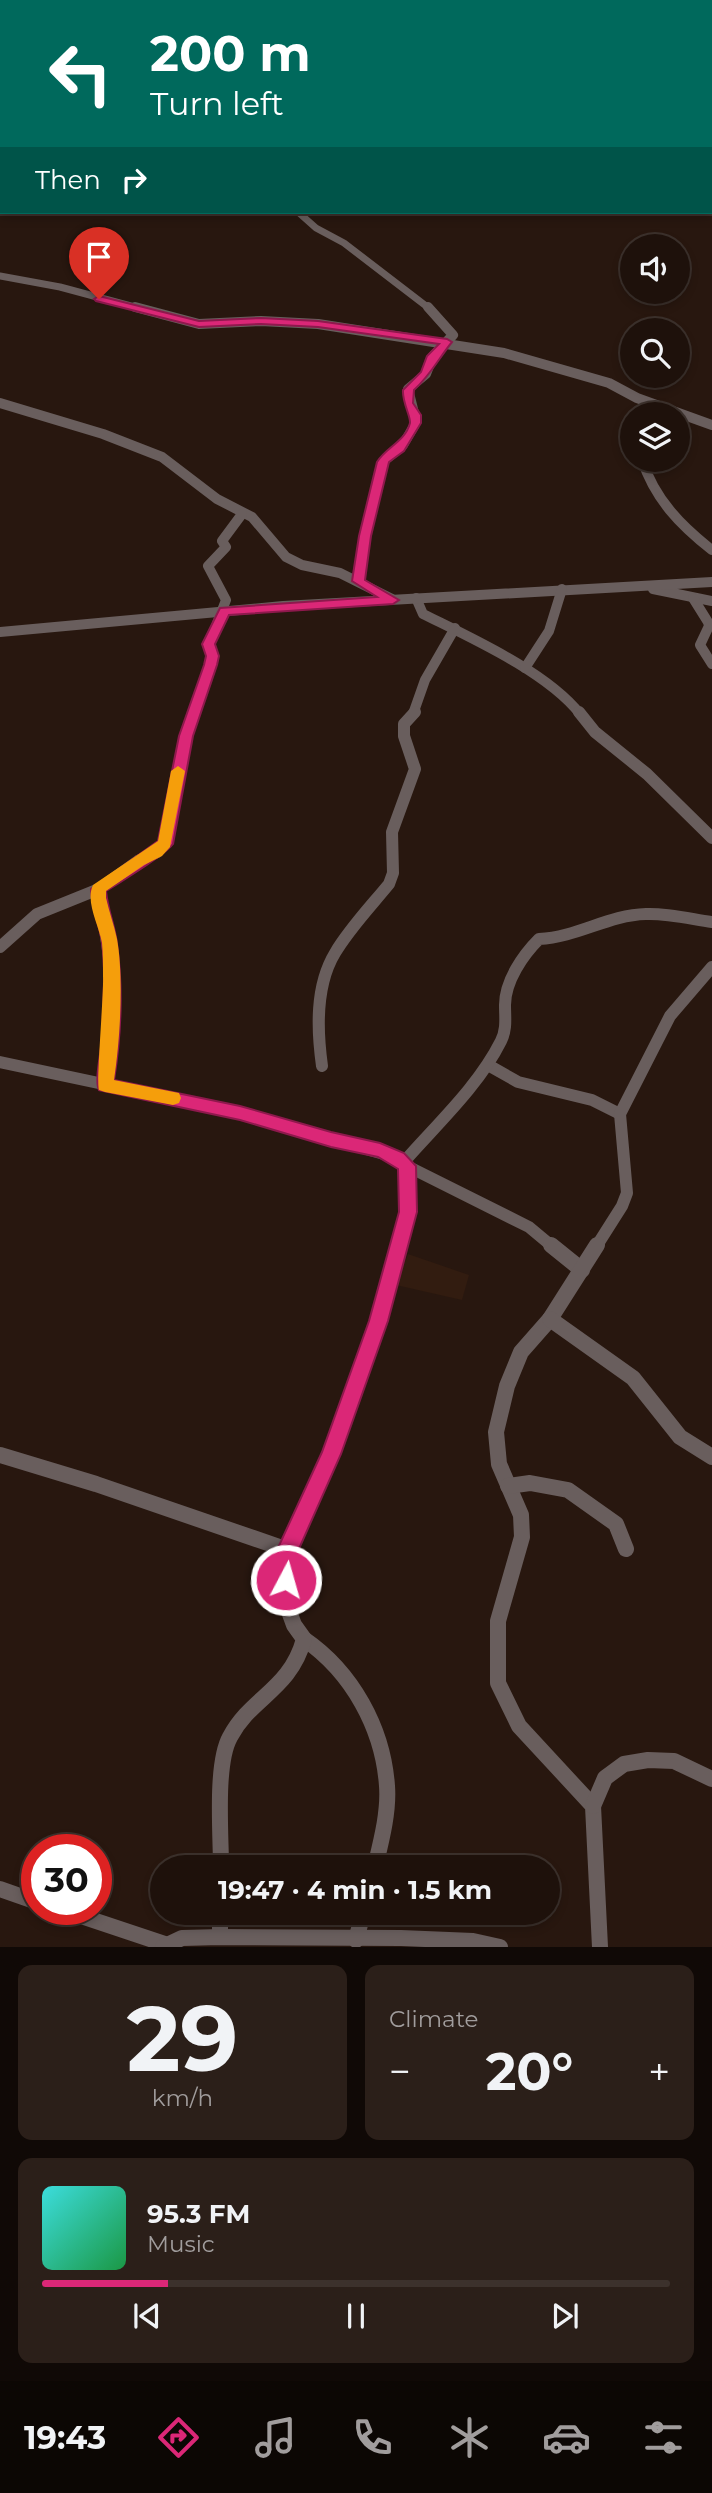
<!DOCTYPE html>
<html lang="en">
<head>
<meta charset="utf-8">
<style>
	:root { --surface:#1e110b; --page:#2b1f19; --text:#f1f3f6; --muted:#a19d9d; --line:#3c312c; --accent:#db2777 }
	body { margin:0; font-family:Montserrat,sans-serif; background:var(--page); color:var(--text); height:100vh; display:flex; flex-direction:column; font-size:26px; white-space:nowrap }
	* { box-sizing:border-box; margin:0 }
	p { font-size:23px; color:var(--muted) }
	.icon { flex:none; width:38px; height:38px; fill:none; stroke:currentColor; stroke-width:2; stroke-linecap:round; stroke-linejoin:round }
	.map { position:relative; height:1947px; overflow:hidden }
	.sheet { display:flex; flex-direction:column; gap:18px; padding:18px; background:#100906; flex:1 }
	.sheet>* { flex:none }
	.hud { position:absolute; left:0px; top:0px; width:712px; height:214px; box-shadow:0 4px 10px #0003,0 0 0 2px var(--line); background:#00695c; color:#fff; overflow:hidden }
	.fabs { position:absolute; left:620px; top:234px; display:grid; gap:14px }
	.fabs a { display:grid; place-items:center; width:70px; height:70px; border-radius:50%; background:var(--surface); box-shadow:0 4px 10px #0003,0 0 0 2px var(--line); font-size:35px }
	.speed { position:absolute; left:21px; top:1834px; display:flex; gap:14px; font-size:35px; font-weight:700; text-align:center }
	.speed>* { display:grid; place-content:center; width:91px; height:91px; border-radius:50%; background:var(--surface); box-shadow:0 4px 10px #0003,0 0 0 2px var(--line); line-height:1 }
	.speed .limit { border:10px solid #d22; background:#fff; color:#111 }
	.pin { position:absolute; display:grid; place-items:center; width:60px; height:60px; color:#fff; margin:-72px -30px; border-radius:50% 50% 50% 0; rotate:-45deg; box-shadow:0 0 7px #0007 }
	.pin .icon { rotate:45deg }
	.me { position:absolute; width:77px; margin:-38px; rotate:6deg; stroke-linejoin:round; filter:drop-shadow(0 0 5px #0008) }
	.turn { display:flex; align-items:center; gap:24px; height:147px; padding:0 35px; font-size:32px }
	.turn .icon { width:91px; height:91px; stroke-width:2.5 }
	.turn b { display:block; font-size:49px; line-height:60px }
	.then { display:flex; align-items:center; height:66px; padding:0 35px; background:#0003; gap:14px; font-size:26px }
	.big { font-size:52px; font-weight:700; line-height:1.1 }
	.sheet .card { flex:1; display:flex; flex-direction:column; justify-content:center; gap:10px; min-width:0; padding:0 24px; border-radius:14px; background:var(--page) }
	.sheet .dial { align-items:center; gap:0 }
	.dial b { font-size:91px; line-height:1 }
	.song { display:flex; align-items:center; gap:21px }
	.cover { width:84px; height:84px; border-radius:10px; background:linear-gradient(135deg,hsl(180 70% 55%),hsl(140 70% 35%)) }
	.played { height:7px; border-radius:4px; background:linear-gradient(90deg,var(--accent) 20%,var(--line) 20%) }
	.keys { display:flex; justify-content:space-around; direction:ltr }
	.heat { display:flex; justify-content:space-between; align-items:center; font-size:38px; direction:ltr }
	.sheet .tiles { flex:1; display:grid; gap:18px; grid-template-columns:1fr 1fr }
	.card:last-child { grid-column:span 2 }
	.trip { position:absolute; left:150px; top:1855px; width:410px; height:70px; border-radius:35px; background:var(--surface); box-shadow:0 4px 10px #0003,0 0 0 2px var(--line); font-weight:700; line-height:70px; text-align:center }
	.dock { display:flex; height:112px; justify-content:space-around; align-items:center; background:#0c0704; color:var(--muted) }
	.dock .icon { width:49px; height:49px }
	.dock .on { color:var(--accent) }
	.dock b { font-size:32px; color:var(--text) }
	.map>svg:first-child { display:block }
	.built { fill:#321c10 }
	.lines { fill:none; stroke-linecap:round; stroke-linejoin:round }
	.street-far3 { stroke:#695e5d; stroke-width:7 }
	.street-far2 { stroke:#695e5d; stroke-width:10 }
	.street-far1 { stroke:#695e5d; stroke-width:12 }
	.street { stroke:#695e5d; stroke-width:16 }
	.route { fill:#db2777; stroke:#8e194d; stroke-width:2 }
	.slow { fill:#f59e0b }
</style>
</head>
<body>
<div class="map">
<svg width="712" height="1947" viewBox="0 0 712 1947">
	<rect width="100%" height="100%" fill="#28170f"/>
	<path class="built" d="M408,1254l61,21 -7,25 -66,-15z"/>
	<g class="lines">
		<g class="street-far3">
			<path d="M298,212l18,16 28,15 86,66"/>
			<path d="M0,276l60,11 82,22"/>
		</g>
		<g class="street-far2">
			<path d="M135,307l64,17 62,-3 57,3 186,29 105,30 28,15 75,27"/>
			<path d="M0,403l103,31 59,23 55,42 35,18 34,40 16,8 38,8 52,26"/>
			<path d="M642,460c13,39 38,65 70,90"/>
			<path d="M358,581l7,-45 18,-74 20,-17 11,-19 1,-9 -7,-28 18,-15 7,-18 20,-21 -25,-28"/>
			<path d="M653,589l59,12"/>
			<path d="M416,598l7,16c48,24 124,58 157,100"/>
			<path d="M693,598l15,24 1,4 -9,19 12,19"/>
			<path d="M0,632l283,-26 429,-24"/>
			<path d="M525,668l24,-37 13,-42"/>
			<path d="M194,714l17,-49 -2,-21 17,-44 -18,-34 18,-19 -4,-6 20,-27"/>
			<path d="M413,714l12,-34 30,-52"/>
		</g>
		<g class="street-far1">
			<path d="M579,712l16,20 52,42 65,64"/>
			<path d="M0,947l37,-33 62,-25"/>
			<path d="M0,1062l240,51 158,45 9,8 1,46 -9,35"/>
			<path d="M488,1065l30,17 74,18 28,14"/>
			<path d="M322,1066c-5,-36 -7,-80 13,-113 14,-24 36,-47 54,-69l4,-11 -1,-41 23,-63 -11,-33v-12l11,-12"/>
			<path d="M105,1085l6,-53 1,-55 -13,-88 39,-28 19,-9 8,-8 21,-108 8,-24"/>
			<path d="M403,1163c33,-38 75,-76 98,-122 6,-12 4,-23 4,-36 0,-24 18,-50 34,-66 39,-2 69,-24 107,-25 21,-1 45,5 66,8"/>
			<path d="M407,1166l122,61 24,20"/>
			<path d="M596,1247l26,-41 5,-13 -7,-79 50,-98 42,-49"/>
		</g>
		<g class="street">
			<path d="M551,1245l31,25"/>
			<path d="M597,1245l-47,74 -29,33 -14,34 -11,46 3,32 22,51 1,22 -24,84v62l21,43 74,80 7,141"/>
			<path d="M550,1319l83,59 47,59 32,20"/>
			<path d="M0,1455l96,29 192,66"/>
			<path d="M508,1486l22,-3 38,7 48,34 10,25"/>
			<path d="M304,1639c48,33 79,89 83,147 2,26 -6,56 -12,81"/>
			<path d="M593,1806l12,-28 19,-14 24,-4 26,1 38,18"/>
			<path d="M221,1867c0,-32 -6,-103 9,-130 21,-40 60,-47 74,-98l-10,-14 -8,-22 2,-53 44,-96 47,-133 20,-76"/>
			<path d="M0,1889l37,13"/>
			<path d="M60,1909l105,35"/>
			<path d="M220,1913v24"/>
			<path d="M356,1940l7,-27"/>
			<path d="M163,1947l19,-9 38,-1 181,1 72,3 27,6"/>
		</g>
	</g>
	<path class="route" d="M99,296l100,25 62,-3 57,3 129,18 5,3c-13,16 -22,34 -38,48l-1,13 8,12v8l-17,28 -15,11 -18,74 -6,44 34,20 -6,4 -164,11 -14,29 4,12 -2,9 -24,71 -20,108c-10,13 -50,36 -67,47 2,20 9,35 11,53 6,44 4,92 -3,136l126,26 91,26 49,11 24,10 12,13 1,46 -29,109 -47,133 -43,97 -5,37 -7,3 -8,-3 -3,-8 2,-30 45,-98 47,-131 30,-109 -1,-43 -20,-12 -47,-10 -91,-27 -141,-30c-5,-10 3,-41 3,-54 1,-31 4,-63 0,-94 -3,-19 -10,-32 -11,-53l67,-48 21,-105 25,-71 2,-9 -4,-12 18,-36 157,-11 -25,-16 7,-45 18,-74c9,-15 28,-20 33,-39 1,-6 -8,-21 -7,-33l18,-18 6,-16 12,-12 -121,-17 -57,-3 -62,3 -103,-26 -2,-2z"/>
	<path class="slow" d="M178,766l7,5 -15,76 -8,9 -18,9 -38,26v7c3,13 8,27 11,41 7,39 3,102 -3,141l65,13 2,5 -2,5 -6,2 -68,-13 -6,-2c-3,-6 5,-98 4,-114 0,-11 0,-22 -1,-33 -3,-18 -17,-41 -9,-58l65,-44 13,-70z"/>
</svg>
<div class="fabs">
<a><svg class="icon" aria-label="sound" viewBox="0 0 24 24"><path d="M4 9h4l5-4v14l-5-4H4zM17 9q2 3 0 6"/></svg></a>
<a><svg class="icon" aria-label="search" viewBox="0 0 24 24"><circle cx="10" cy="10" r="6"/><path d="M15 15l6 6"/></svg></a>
<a><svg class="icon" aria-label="layers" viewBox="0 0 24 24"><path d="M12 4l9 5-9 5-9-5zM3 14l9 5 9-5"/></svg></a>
</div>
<div class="speed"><div class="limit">30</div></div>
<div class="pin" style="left:99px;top:299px;background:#d93025"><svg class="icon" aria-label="arrive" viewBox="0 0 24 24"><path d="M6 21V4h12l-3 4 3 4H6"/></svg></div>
<svg class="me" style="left:286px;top:1580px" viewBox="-20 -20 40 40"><circle r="17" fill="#db2777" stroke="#fff" stroke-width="3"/><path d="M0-11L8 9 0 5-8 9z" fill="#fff"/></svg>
<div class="trip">19:47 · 4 min · 1.5 km</div>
<div class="hud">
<div class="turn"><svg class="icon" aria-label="left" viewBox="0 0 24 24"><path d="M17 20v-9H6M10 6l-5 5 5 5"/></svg><div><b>200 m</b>Turn left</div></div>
<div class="then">Then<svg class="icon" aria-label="right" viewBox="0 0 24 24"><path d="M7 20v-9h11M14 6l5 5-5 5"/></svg></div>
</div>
</div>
<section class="sheet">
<div class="tiles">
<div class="card dial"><b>29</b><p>km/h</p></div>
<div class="card"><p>Climate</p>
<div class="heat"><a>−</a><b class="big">20°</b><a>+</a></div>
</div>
<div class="card">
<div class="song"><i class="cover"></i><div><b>95.3 FM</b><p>Music</p></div></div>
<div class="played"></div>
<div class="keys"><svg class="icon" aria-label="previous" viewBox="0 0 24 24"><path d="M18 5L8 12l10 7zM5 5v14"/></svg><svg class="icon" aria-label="pause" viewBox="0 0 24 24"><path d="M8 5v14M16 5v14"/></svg><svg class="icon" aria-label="next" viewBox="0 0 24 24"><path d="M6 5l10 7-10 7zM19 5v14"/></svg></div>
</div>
</div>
</section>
<nav class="dock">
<b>19:43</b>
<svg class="icon on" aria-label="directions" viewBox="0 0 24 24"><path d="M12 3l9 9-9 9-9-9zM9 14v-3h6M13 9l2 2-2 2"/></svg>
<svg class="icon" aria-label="music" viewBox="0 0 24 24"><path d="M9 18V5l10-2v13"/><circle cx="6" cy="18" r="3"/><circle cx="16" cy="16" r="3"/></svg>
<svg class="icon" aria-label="phone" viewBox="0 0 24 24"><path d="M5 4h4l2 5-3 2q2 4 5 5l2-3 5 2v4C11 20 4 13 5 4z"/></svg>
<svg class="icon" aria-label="climate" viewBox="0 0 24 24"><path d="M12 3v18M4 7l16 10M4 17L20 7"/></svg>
<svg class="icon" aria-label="car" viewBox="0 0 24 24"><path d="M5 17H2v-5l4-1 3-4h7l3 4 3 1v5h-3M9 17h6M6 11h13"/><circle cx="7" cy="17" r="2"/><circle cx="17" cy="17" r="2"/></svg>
<svg class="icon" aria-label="filters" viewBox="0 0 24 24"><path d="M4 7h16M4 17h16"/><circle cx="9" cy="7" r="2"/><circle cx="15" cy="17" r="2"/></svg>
</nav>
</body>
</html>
